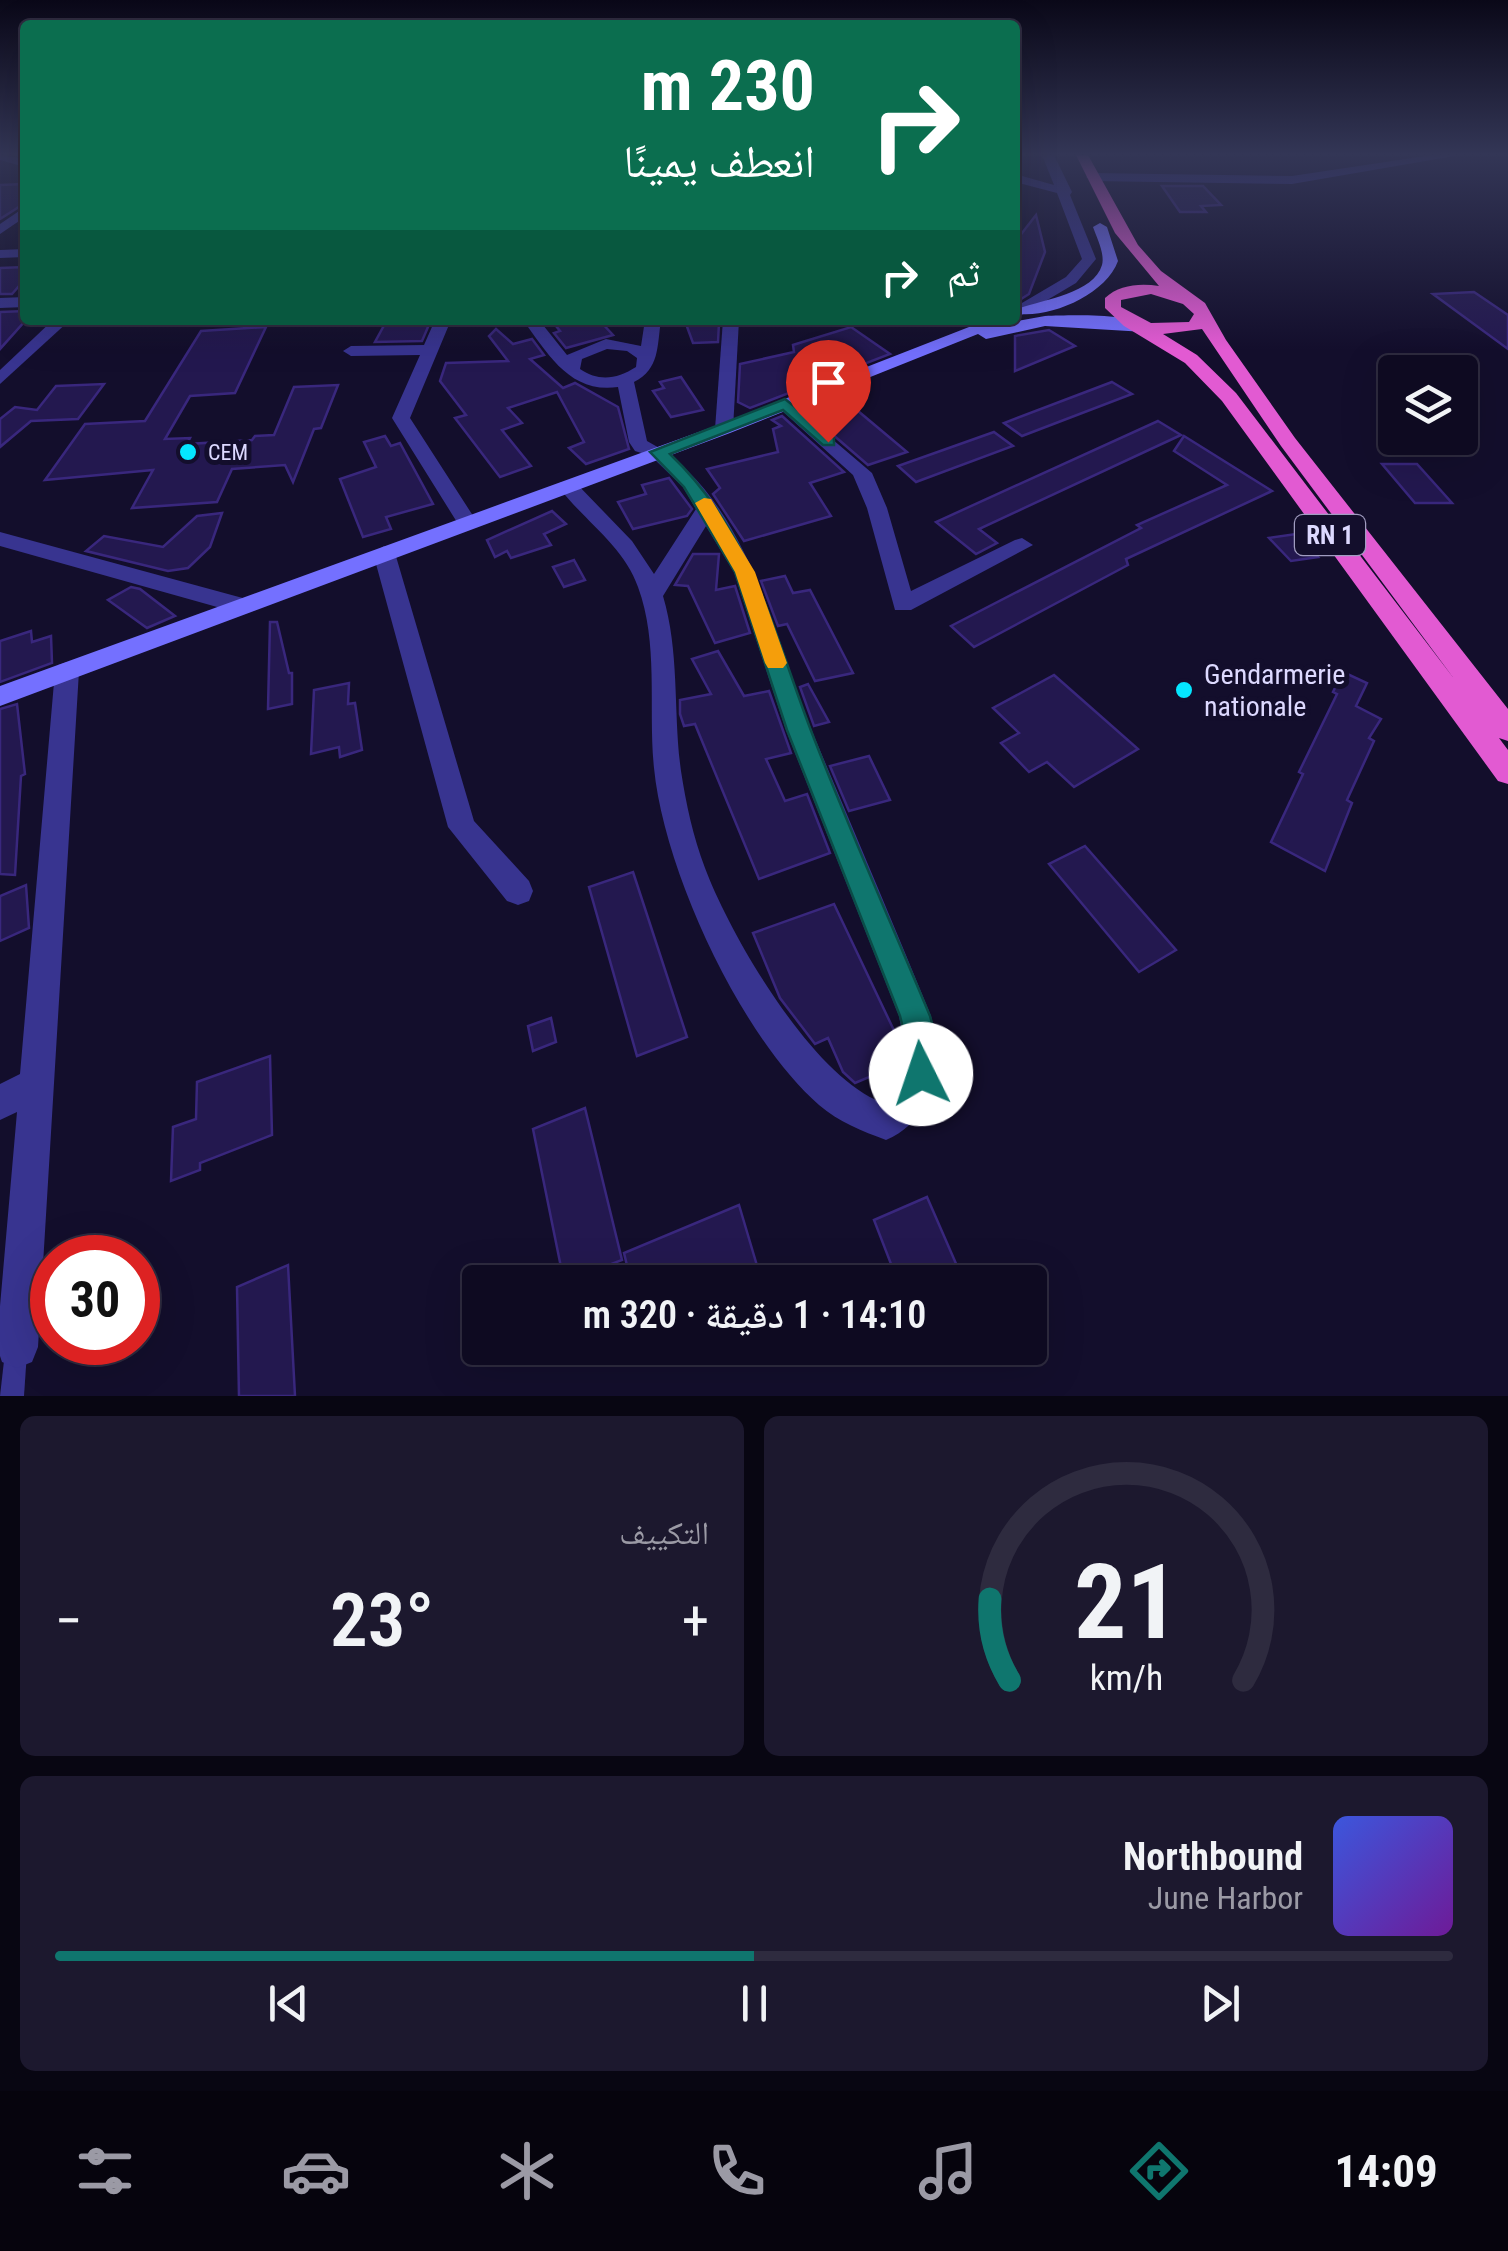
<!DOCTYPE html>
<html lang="ar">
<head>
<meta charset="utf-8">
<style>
	:root { --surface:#0e0a21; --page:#1c182e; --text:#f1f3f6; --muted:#9b9aa5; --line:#2e2b3f; --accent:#0f766e }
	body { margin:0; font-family:"Roboto Condensed","Noto Naskh Arabic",sans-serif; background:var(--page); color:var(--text); direction:rtl; height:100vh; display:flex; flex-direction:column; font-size:38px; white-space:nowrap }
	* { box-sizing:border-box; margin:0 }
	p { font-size:32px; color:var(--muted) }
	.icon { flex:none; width:55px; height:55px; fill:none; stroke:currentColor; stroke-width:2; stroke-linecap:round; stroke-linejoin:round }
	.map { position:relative; height:1396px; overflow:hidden; direction:ltr }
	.sheet { display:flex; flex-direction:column; gap:20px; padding:20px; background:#080612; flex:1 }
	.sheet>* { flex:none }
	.guide { position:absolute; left:20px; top:20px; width:1000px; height:305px; border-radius:10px; box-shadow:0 10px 40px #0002,0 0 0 2px var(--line); direction:rtl; background:#0b6e4f; color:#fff; overflow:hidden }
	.controls { position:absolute; left:1378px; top:355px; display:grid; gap:20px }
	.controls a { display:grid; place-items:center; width:100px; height:100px; border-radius:10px; background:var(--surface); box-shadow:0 10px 40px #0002,0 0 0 2px var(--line); font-size:50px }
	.speed { position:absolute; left:30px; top:1235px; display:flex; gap:20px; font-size:50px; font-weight:700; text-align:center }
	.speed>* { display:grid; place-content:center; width:130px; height:130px; border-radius:50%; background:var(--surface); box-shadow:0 10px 40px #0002,0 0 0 2px var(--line); line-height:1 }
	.speed .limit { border:15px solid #d22; background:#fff; color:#111 }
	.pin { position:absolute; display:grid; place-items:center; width:85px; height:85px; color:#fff; margin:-102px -42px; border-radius:50% 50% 50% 0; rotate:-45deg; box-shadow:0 0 10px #0007 }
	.pin .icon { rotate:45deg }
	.me { position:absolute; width:110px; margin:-55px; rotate:356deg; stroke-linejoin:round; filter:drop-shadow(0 0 8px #0008) }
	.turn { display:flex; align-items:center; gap:35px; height:210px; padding:0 40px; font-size:45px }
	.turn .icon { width:130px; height:130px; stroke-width:2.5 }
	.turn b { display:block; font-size:70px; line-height:85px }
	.then { display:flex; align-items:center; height:95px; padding:0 40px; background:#0003; gap:20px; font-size:38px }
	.big { font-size:75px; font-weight:600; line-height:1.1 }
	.sheet .widget { flex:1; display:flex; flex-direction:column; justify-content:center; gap:15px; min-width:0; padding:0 35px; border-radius:15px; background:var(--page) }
	.sheet .dial { align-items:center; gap:0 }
	.dial svg { height:260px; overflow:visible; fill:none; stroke:var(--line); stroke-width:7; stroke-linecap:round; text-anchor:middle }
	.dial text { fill:var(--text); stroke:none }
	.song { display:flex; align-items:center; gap:30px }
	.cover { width:120px; height:120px; border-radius:15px; background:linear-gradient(135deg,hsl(230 70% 55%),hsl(280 70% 35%)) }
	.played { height:10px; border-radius:5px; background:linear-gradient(90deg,var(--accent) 50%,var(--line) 50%) }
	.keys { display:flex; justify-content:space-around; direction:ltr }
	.heat { display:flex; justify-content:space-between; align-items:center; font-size:55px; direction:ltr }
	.sheet .tiles { flex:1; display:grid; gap:20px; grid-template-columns:1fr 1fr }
	.widget:last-child { grid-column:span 2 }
	.trip { position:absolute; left:462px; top:1265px; width:585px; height:100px; border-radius:10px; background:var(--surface); box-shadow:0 10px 40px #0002,0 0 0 2px var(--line); font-weight:600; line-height:100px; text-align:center; direction:rtl }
	.menu { display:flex; height:160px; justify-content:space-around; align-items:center; background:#06040d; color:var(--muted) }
	.menu .icon { width:70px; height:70px }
	.menu .current { color:var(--accent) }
	.menu b { font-size:45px; color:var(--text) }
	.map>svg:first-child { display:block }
	.building { fill:#23184f; stroke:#39277d; stroke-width:2.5 }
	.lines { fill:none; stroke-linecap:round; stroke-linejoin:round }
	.service { fill:#383490; fill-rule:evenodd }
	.minor { fill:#383490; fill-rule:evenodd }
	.secondary { fill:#7470ff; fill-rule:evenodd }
	.trunk { fill:#e25ad2; fill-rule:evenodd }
	.route { fill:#0f766e; stroke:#0a4d48; stroke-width:2.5 }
	.slow { fill:#f59e0b }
	.poi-dot { fill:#05e6ff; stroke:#130e2c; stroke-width:4 }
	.labels { text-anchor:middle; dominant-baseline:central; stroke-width:10; stroke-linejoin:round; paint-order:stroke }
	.far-poi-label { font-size:22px; fill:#ddd9ff; stroke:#130e2c; text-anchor:start }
	.shield { fill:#130e2c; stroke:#a09cc0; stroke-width:2.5 }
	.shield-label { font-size:25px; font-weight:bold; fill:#ddd9ff }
	.poi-label { font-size:28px; fill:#ddd9ff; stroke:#130e2c; text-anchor:start }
</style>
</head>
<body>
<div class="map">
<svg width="1508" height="1396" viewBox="0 0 1508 1396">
	<rect width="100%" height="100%" fill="#130e2c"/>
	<g class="building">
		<path d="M25,184v19l-25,16v-34z"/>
		<path d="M1162,186h41l18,19 -20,1 5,6h-26z"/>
		<path d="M1036,215l9,37 -16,42 -14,9v-61z"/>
		<path d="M25,267v12l-13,15h-12v-26z"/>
		<path d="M1474,292l34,23v34l-75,-55z"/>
		<path d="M25,311v10l-25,28v-37z"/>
		<path d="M387,320h44l-9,21 -47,1z"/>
		<path d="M578,320h21l14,15 -47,13 -12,-15 6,-2 -4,-5z"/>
		<path d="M719,323l-1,19 -25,1 -7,-19z"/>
		<path d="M266,327l-31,66 -45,3 -25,43 25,-1 -3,6 65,-4 3,-4 19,-1 20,-48 44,-2 -17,43 -7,1 -21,53 -8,-17 -53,4 -15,33 -85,6 21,-38 -108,10 40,-56 60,-3 56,-90z"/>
		<path d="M851,327l39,27 -140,54 -12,-6 2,-38 54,-12 -1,-7z"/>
		<path d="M496,329l17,15 19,-5 12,16 -14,4 33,29 12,-5 43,24 11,42 -43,15 -17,-16 15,-6 -27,-50 -49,16 14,15 -20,7 29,36 -31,11 -45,-59 11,-3 -26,-34 6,-18 62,-2 -19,-25z"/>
		<path d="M1049,330l26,16 -60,25v-35z"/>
		<path d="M681,377l22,33 -32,7 -18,-26 11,-3 -4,-6z"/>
		<path d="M1112,382l20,12 -110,42 -18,-13z"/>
		<path d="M104,384l-26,35 -47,2 -31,26v-28l15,-12 22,3 19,-24z"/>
		<path d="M809,405l19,15 30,-9 49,41 -39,13 -66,-57z"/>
		<path d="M782,416l62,56 -34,11 21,33 -87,25 -31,-47 7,-6 -13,-19 71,-17 -5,-23 8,-3 -9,-6z"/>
		<path d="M1158,421l23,14 -202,94 18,14 -21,11 -40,-32z"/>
		<path d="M994,432l19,14 -97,36 -18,-16z"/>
		<path d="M385,436l6,10 9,-3 33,61 -47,13 5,12 -28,8 -23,-58 36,-12 -12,-25z"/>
		<path d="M1184,436l88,55 -146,68 2,6 -154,82 -23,-21 190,-98 -4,-3 90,-40 -53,-34z"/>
		<path d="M1382,464h35l35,39h-37z"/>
		<path d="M669,478l23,31 -5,7 -54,13 -15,-27 28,-8 -4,-9z"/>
		<path d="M552,511l14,13 -22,10 7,11 -40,13 -4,-7 -12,6 -8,-17z"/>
		<path d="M222,513l-12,34 -22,21 -20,3 -82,-20 18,-15 59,11 34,-31z"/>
		<path d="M1296,534l22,23 -27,4 -22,-23z"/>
		<path d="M693,554h26l-3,36 19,-4 15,47 -35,10 -27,-57 -13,-1z"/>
		<path d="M574,560l11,20 -21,7 -11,-20z"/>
		<path d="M785,576l8,17 17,-3 43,83 -38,8 -28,-57 -9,2 -17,-45z"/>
		<path d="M131,587l9,2 35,27 -28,12 -39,-28z"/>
		<path d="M270,622h7l12,51h3v31l-24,5z"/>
		<path d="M31,631l1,11 19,-6 1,27 -52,19v-41z"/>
		<path d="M718,651l26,45 25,-5 22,62 -25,6 19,42 22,-7 23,59 -71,26 -64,-155 -11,2 -4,-12v-14l31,-6 -19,-35z"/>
		<path d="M1343,672l24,11 -11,23 25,13 -12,19 5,3 -27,59 5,3 -27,68 -54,-29 32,-68 -4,-2 38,-78 -4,-2z"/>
		<path d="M1054,675l84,74 -64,38 -27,-25 -18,10 -28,-29 18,-10 -26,-25z"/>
		<path d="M349,683l-1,21 7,-1 7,47 -22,7 -1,-10 -28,7 3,-64z"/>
		<path d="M808,684l21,38 -15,4 -14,-39z"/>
		<path d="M17,704l8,70 -4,2 -6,99 -15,-1v-165z"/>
		<path d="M869,756l21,44 -41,11 -19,-45z"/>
		<path d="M1085,846l91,104 -37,22 -90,-108z"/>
		<path d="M633,872l54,165 -50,19 -48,-169z"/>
		<path d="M26,885l3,43 -29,13v-45z"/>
		<path d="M834,904l65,137 -1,24 -43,18 -12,-11 -15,-34 -13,6 -35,-46 -27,-65z"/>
		<path d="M551,1018l5,24 -23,9 -5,-25z"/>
		<path d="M270,1056l2,79 -72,28v7l-29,11 2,-54 23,-8 1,-37z"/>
		<path d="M585,1108l37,152 -58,22 -31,-153z"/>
		<path d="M927,1197l37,85h-66l-24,-62z"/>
		<path d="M739,1205l19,64 -30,13h-97l-7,-29z"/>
		<path d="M288,1265l7,131h-56l-2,-109z"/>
	</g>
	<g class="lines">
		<path class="service" d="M16,1341l8,3 3,8 -3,44h-24l5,-44 3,-8z"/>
		<g class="minor">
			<path d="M0,155l25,4v8l-25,-7z"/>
			<path d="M1042,155h12l18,37 -2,3 26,64 -20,24 -61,36v-12l51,-30 16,-18 -25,-66 -42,-11v-8l39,11z"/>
			<path d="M1432,155h28l-168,29 -200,-3 -6,-4 6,-4 200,3z"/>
			<path d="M25,207v10l-25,17v-10z"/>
			<path d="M25,249v8l-25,1v-8z"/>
			<path d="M25,297v10l-25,1v-10z"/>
			<path d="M53,320h17l-70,64v-14z"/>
			<path d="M435,320h16l-41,98 67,104 -10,7 -7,-2 -68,-109 28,-63 -69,1 -8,-5 8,-5 73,-1z"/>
			<path d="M523,320h16l28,35 39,-16 35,7 4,-26h16c-4,26 -1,49 -27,62l13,59c100,53 127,197 167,295 39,93 79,187 117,280 12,45 4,104 -45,124 -24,-9 -47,-18 -67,-35 -78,-68 -155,-234 -165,-337 -6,-59 5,-124 -16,-181 -14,-41 -55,-67 -80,-101l3,-4h14l57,59 22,33 42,-65 -13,-22 -32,-31 -16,-5 -6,-9 -11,-55c-48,7 -70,-33 -95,-67zM607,349l20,2 10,7 -1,9c-19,12 -37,15 -56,2l2,-10zM706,526l28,46 52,158 113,286c7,35 8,59 -18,86 -69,-26 -151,-167 -176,-234 -12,-32 -19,-64 -24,-97 -8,-58 -1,-118 -18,-175z"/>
			<path d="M723,320h16l-6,109 -9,5 -9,-5z"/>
			<path d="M785,399l87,74 15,35 24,83 104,-51 7,-2 11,7 -122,65h-16l-28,-102 -14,-33 -74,-67 -3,-4z"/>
			<path d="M0,532l250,68 3,6 -11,8 -242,-68z"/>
			<path d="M384,546l11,7 79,268 55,60 4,10 -4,10 -11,4 -11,-4 -59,-74 -75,-274z"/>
			<path d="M67,662l9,3 3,6 -41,676 -6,15 -15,6 -15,-6 -2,-6v-50l17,-194 -17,8v-36l20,-10 35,-403 3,-6z"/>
		</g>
		<g class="secondary">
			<path d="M1100,223l7,4 11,34c-12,33 -65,56 -98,53v-6c23,-8 74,-15 82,-43 3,-11 -5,-27 -9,-38z"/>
			<path d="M1045,316c27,-1 87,-3 108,11l-8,5 -100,-6 -59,13 -8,-5 -248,99 -730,273v-20l718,-261 269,-105h22l-2,3z"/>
		</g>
		<path class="trunk" d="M1076,155h12l50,90 23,26 44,32 21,37 69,98 213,271v32l-9,-3 9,12v34l-10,-3 -276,-380 -37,-38 -61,-37 -19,-18v-10c14,-13 34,-15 54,-12l-44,-53zM1151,294l32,10 11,10 -5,8 -38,1 -30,-16v-7zM1202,329l79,117 174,234 -219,-287 -39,-38 -34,-21z"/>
	</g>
	<linearGradient id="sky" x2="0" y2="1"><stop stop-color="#0a0818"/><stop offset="0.44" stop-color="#333656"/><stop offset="1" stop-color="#333656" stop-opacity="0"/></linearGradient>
	<rect width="1508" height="350" fill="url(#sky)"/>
	<path class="route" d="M785,399l49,39v7h-11l-40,-35 -113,44c81,77 102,174 140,274 37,97 80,192 120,288 7,25 12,44 2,69l-11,4 -11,-4 -5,-11 3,-26 -8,-32 -113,-286 -52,-158 -51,-85 -34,-35z"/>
	<path class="slow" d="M704,498l7,1 44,73 32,91 -4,5h-15l-3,-5 -30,-91 -40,-69z"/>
	<g class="poi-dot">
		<circle cx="188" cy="452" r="10"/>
		<circle cx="1184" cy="690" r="10"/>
	</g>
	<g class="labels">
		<g class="far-poi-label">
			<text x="208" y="452">CEM</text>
		</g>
		<rect class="shield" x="1295" y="515" width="70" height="40" rx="8"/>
		<g class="shield-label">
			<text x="1330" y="535">RN 1</text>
		</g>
		<g class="poi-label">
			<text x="1204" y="674">Gendarmerie<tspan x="1204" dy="32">nationale</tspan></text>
		</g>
	</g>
</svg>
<div class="controls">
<a><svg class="icon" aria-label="layers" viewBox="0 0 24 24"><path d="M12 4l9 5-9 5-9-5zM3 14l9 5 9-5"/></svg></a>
</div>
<div class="speed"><div class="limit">30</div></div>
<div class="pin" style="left:828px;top:442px;background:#d93025"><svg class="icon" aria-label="arrive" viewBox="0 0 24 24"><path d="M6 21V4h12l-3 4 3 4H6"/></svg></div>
<svg class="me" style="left:921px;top:1074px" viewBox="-20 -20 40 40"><circle r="19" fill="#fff"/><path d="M0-13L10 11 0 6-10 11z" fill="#0f766e"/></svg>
<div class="trip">14:10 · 1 دقيقة · 320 m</div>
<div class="guide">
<div class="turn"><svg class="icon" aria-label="right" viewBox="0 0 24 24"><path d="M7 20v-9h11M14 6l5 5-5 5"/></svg><div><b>230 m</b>انعطف يمينًا</div></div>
<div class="then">ثم<svg class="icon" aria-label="right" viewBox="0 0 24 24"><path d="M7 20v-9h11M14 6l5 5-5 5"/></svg></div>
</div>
</div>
<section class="sheet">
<div class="tiles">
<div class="widget dial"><svg viewBox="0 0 100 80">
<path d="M14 69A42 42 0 1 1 86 69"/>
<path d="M14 69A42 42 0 0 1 8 44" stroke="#0f766e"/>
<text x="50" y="56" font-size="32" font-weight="700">21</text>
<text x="50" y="72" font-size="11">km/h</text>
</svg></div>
<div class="widget"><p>التكييف</p>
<div class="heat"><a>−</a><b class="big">23°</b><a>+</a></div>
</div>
<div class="widget">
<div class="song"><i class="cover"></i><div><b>Northbound</b><p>June Harbor</p></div></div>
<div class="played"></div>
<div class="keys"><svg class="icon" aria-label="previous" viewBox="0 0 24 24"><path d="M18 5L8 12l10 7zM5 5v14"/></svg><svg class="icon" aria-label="pause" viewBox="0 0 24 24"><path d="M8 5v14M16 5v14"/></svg><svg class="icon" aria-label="next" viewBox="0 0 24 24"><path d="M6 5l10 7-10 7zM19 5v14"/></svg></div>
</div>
</div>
</section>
<nav class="menu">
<b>14:09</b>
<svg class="icon current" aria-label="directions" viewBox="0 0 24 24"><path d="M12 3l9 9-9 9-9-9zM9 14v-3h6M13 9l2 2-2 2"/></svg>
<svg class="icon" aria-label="music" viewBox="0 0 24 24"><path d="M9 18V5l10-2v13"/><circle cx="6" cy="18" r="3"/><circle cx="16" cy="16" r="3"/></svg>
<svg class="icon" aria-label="phone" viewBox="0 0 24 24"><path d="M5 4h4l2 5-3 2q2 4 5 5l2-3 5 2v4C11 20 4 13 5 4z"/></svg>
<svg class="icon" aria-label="climate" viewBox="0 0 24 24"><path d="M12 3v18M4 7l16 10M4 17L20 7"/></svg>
<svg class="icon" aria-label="car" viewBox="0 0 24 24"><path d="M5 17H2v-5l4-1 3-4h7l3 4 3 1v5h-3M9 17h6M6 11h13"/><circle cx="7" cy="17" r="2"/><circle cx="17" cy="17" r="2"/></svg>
<svg class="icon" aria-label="filters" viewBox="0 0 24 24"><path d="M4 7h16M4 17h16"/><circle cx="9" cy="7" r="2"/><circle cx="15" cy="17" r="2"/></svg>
</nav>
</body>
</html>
